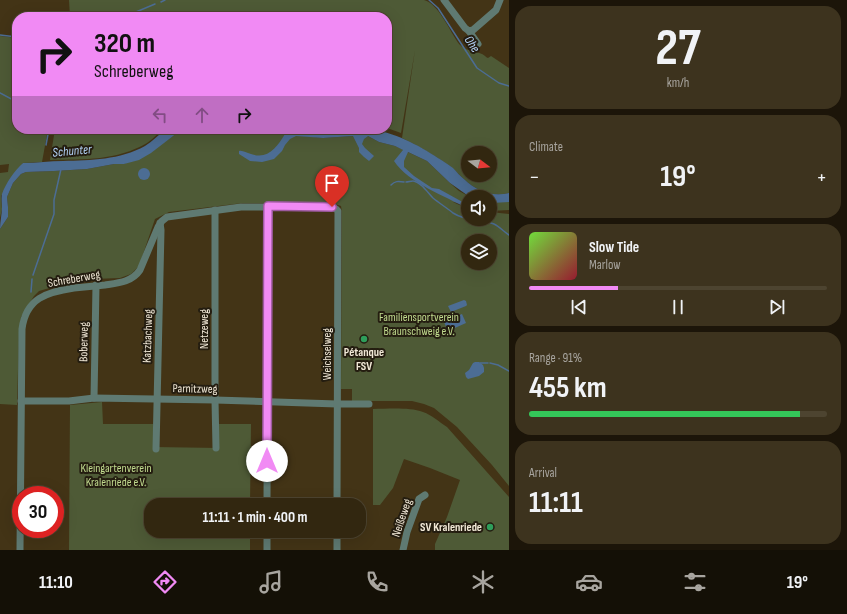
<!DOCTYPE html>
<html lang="en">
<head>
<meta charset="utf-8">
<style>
	:root { --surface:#322710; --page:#3d331e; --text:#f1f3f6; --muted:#a8a59f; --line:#4d4430; --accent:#f18af4 }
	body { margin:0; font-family:"Sofia Sans Condensed",sans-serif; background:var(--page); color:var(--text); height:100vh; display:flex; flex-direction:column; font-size:15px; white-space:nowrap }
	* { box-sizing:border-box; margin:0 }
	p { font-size:13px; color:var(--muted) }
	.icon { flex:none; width:22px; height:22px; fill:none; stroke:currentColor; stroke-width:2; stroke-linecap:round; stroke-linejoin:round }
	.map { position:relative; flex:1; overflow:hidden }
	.details { display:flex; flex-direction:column; gap:6px; padding:6px; background:#1c1509; width:338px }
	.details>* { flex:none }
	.hud { position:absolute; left:12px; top:12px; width:380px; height:122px; border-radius:16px; box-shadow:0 4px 16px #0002,0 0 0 1px var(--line); background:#f18af4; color:#111; overflow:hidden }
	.needle { width:26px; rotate:106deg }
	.tools { position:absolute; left:461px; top:146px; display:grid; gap:8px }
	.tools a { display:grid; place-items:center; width:36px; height:36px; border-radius:50%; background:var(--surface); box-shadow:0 4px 16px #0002,0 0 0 1px var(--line); font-size:20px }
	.speed { position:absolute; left:12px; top:486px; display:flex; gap:8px; font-size:20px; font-weight:700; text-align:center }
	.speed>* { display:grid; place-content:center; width:52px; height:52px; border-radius:50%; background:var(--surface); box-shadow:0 4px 16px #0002,0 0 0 1px var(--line); line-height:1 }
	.speed .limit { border:6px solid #d22; background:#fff; color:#111 }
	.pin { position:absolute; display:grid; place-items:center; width:34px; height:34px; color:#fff; margin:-41px -17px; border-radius:50% 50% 50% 0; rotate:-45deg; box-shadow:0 0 4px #0007 }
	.pin .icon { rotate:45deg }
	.me { position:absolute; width:44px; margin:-22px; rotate:0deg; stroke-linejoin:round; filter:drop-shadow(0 0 3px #0008) }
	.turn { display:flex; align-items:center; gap:14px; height:84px; padding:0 16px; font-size:18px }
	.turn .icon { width:52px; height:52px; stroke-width:2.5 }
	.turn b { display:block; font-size:28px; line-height:34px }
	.lanes { display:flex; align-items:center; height:38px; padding:0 16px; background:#0003; justify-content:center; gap:20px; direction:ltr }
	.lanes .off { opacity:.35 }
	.big { font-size:30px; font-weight:700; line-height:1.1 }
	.details .tile { flex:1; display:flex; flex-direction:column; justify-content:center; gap:6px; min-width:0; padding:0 14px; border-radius:16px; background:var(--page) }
	.details .dial { align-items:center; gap:0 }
	.dial b { font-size:52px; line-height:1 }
	.song { display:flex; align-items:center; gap:12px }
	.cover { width:48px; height:48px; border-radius:6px; background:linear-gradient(135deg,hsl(100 70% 55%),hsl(350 70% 35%)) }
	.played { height:4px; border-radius:2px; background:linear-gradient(90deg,var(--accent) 30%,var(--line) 30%) }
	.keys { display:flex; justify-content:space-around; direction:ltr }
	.heat { display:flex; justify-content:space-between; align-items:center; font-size:22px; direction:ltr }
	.charge { height:6px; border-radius:3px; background:linear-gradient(90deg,#34c759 91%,var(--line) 0) }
	.trip { position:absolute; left:144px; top:498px; width:222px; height:40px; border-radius:16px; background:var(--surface); box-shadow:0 4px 16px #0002,0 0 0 1px var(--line); font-weight:700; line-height:40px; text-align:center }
	.dock { display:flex; height:64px; justify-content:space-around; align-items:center; background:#141006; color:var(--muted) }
	.dock .icon { width:28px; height:28px }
	.dock .selected { color:var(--accent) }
	.dock b { font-size:18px; color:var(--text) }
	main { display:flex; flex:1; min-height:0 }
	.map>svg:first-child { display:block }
	.green { fill:#4e5a36; fill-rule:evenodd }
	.water { fill:#4c6d94 }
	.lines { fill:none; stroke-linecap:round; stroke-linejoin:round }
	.stream { stroke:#4c6d94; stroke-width:1.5 }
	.minor { stroke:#5f7a72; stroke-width:7 }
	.route-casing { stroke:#9d5a9f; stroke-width:10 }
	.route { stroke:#f18af4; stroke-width:7 }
	.leisure-dot { fill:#2e9e5b; stroke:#241d10; stroke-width:1.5 }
	.labels { text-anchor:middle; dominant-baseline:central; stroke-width:4; stroke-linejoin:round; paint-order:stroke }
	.street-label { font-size:12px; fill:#f1e8d7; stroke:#241d10 }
	.park-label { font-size:12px; fill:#c0da8e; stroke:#241d10 }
	.poi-label { font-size:12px; font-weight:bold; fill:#f1e8d7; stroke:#241d10 }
	.water-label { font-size:13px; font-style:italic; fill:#b4d3f8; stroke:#241d10 }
</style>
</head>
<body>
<main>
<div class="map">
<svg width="509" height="550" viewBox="0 0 509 550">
	<rect width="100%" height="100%" fill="#433416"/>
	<g class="green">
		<path d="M69,0h355c15,4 26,32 35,44 6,7 16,7 23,10 1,0 5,4 6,4l3,-2 18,12v125c-18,4 -32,-2 -45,-14 -5,-4 -9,-9 -14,-13 -15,-10 -31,-20 -48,-28l13,-88 -14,83 -14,-5v-111h-317zM468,153h22v22h-22z"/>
		<path d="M0,36l17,2v91h31l-6,33 -19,1 -22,33 1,13 -2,9v-45l8,-1 1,-8 -9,1z"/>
		<path d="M55,129h109c-6,4 -11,10 -17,14 -31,18 -62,16 -97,17z"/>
		<path d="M193,131h15l35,2 43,1 37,4 30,-2h15l11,6 16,4 32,15 23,22 9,8 11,6h-2v7l-15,-2 15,7v10h22v-7l19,2v272l-17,-21 -35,-38 -23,-19 -10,-4 -12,-3h-60v-12h-11l1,-177 -1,-6 -6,-2 -67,-1h-25l-74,9 -14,7 -16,47 -8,8 -11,4 -27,1 -26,4 -28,8 -5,5 -13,21 -2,17 -2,71 -17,-1v-175l8,-12v-10l-1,-10 6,-14 8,-9 5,-2 28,-1 33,-2 27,-5h10l43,-24 10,-7zM468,241h22v22h-22z"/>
		<path d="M490,202h19v8l-19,1z"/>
		<path d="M102,402l1,22h50v23l66,1 -1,-24h33l-1,81h-99v26h99v19h-181l1,-145z"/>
		<path d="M373,409c15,0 36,-2 50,3 9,3 16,10 24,15l62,70v53h-74v-6l12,-27 13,-37 -30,-12 -26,-9 -11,29 -13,17h-7z"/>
	</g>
	<g class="water">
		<path d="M167,129h203c23,3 49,16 68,29 5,3 10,6 15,10 4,4 7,8 11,11 13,12 27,18 45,14v9l-17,1 -2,-1v-5h-20l-3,-2 -17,-12 -23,-22 -19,-9 -4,9v6l10,9 18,12 7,1 29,16v4c-22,-13 -60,-26 -74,-48l9,-11 -8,-4 -16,-4 -11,-6 -4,3 -2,5 3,4 9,8 -5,5 -5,-4 -5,-5v-4l-6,-12 -30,2 -27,-2 -6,3 -5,6 -3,6 -8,8 -12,3 -12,-1 -11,-7v-3c4,-1 7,2 12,3 17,6 26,-7 34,-20l-42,-1 -35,-2h-15l-16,2 -26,20 -12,7 -15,4h-10l-27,5 -33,2 -28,1 -5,2 -8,9 -6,14 1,10v10l-8,12c0,-8 2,-15 2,-22 0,-4 -1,-9 0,-13 4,-11 12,-23 21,-31 14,0 27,-2 40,-2 28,-1 57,-1 82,-15 8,-5 14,-12 22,-17z"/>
		<circle cx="144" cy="174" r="6"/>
		<path d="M464,300l2,1 1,4 -1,1 -15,6 -3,-6z"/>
		<path d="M462,314l4,9 -18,8 -4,-9z"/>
		<path d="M475,362h4l4,3 1,3v4l-5,4 -11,3 -2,-2 -1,-4 4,-3 4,-7z"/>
	</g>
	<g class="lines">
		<g class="stream">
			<path d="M429,0l9,8 39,60 22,15 10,3"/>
			<path d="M161,2l4,-2"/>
			<path d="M124,17l31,-13"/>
			<path d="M0,35l17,2"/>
			<path d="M0,93l17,9"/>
			<path d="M46,145l3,-16"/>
			<path d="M406,182c2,0 5,-1 7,-1 3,0 10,5 12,8 3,3 5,6 8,9 6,5 14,10 20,15 14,9 28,6 41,11 6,3 10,8 15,11"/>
			<path d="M391,185c4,-4 7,-4 13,-3"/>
			<path d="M33,275l21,-61v-14l7,-31"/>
			<path d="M31,292l1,-13"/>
			<path d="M480,363h8"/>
			<path d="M490,363l8,2 11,6"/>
		</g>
		<g class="minor">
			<path d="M444,0l21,28 4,3 4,-1 23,-20 4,-10"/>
			<path d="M469,31l9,13"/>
			<path d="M215,210v190l1,48"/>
			<path d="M94,398l2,-113"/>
			<path d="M21,401h48l25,-3 121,2 122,4h32"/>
			<path d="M156,449l5,-219 -1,-7"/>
			<path d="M267,505l1,-299"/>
			<path d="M20,550l2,-221c4,-31 25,-37 52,-41 11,-1 21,-2 31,-3 13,-2 27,-3 35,-15l18,-43 4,-6 5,-4 74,-10h90l5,2 2,2 -1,294"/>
			<path d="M267,550v-19"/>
			<path d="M337,550v-19"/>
			<path d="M403,550l4,-18 12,-33 6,-4"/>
		</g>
	</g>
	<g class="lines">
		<g class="route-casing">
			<path id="route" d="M267,461l1,-255 64,1"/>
		</g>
		<use href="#route" class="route"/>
	</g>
	<g class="leisure-dot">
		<circle cx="364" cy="339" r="4"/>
		<circle cx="490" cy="527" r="4"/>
	</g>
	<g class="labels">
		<g class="street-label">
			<text transform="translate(74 279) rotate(-10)">Schreberweg</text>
			<text transform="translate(204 329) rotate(-90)">Netzeweg</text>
			<text transform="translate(148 336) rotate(-88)">Katzbachweg</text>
			<text transform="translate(84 342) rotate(-89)">Boberweg</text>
			<text transform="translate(327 354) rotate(-90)">Weichselweg</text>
			<text transform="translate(195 389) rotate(1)">Parnitzweg</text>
			<text transform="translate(402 518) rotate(-71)">Neißeweg</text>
		</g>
		<g class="park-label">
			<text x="419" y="317">Familiensportverein<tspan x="419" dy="14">Braunschweig e.V.</tspan></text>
			<text x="116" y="468">Kleingartenverein<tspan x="116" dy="14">Kralenriede e.V.</tspan></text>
		</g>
		<g class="poi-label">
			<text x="364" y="352">Pétanque<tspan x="364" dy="14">FSV</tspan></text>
			<text x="482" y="527" text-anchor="end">SV Kralenriede</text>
		</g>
		<g class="water-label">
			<text transform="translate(472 44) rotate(57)">Ohe</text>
			<text transform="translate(72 151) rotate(-5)">Schunter</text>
		</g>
	</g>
</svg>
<div class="tools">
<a><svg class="needle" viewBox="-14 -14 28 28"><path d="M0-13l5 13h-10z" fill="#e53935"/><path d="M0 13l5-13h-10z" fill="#a8a59f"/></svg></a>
<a><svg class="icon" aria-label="sound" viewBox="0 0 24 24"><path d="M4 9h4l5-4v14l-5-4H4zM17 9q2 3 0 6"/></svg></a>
<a><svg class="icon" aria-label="layers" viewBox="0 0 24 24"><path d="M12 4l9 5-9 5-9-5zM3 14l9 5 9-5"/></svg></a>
</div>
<div class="speed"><div class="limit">30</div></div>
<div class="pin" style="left:332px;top:207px;background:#d93025"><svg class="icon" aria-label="arrive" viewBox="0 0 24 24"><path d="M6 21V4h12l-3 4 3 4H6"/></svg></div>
<svg class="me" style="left:267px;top:461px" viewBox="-20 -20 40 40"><circle r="19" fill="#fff"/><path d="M0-13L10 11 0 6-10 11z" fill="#f18af4"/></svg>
<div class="trip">11:11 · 1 min · 400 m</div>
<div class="hud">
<div class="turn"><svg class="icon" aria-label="right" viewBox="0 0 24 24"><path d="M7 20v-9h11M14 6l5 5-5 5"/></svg><div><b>320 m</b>Schreberweg</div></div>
<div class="lanes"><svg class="icon off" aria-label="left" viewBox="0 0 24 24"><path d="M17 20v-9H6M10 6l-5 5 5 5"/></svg><svg class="icon off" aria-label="ahead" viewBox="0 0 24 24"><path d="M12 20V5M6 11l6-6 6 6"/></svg><svg class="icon" aria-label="right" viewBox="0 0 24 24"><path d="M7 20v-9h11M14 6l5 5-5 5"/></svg></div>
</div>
</div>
<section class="details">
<div class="tile dial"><b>27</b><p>km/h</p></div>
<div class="tile"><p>Climate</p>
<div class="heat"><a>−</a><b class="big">19°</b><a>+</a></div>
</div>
<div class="tile">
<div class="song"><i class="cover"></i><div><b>Slow Tide</b><p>Marlow</p></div></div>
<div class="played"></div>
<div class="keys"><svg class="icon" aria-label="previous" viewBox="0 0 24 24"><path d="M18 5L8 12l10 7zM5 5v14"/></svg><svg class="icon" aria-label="pause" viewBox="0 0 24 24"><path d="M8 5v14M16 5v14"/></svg><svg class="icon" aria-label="next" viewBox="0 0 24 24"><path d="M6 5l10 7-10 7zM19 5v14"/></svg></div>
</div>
<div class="tile"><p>Range · 91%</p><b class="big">455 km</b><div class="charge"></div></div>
<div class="tile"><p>Arrival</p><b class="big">11:11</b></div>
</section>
</main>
<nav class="dock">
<b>11:10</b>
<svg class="icon selected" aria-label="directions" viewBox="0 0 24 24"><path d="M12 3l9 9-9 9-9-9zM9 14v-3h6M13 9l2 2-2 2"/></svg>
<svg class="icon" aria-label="music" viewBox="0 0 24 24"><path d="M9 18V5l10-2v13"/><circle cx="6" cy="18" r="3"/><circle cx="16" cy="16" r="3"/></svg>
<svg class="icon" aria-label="phone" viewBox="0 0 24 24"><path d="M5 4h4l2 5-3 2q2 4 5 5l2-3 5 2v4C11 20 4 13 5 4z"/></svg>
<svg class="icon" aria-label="climate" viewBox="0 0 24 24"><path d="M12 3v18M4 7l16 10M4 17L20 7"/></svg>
<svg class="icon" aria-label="car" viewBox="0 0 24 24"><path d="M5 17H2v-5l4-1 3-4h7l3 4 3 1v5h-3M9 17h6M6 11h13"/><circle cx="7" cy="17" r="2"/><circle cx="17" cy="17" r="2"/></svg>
<svg class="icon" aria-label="filters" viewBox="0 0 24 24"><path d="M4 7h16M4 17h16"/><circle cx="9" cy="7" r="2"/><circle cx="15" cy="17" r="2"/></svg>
<b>19°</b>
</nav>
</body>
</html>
